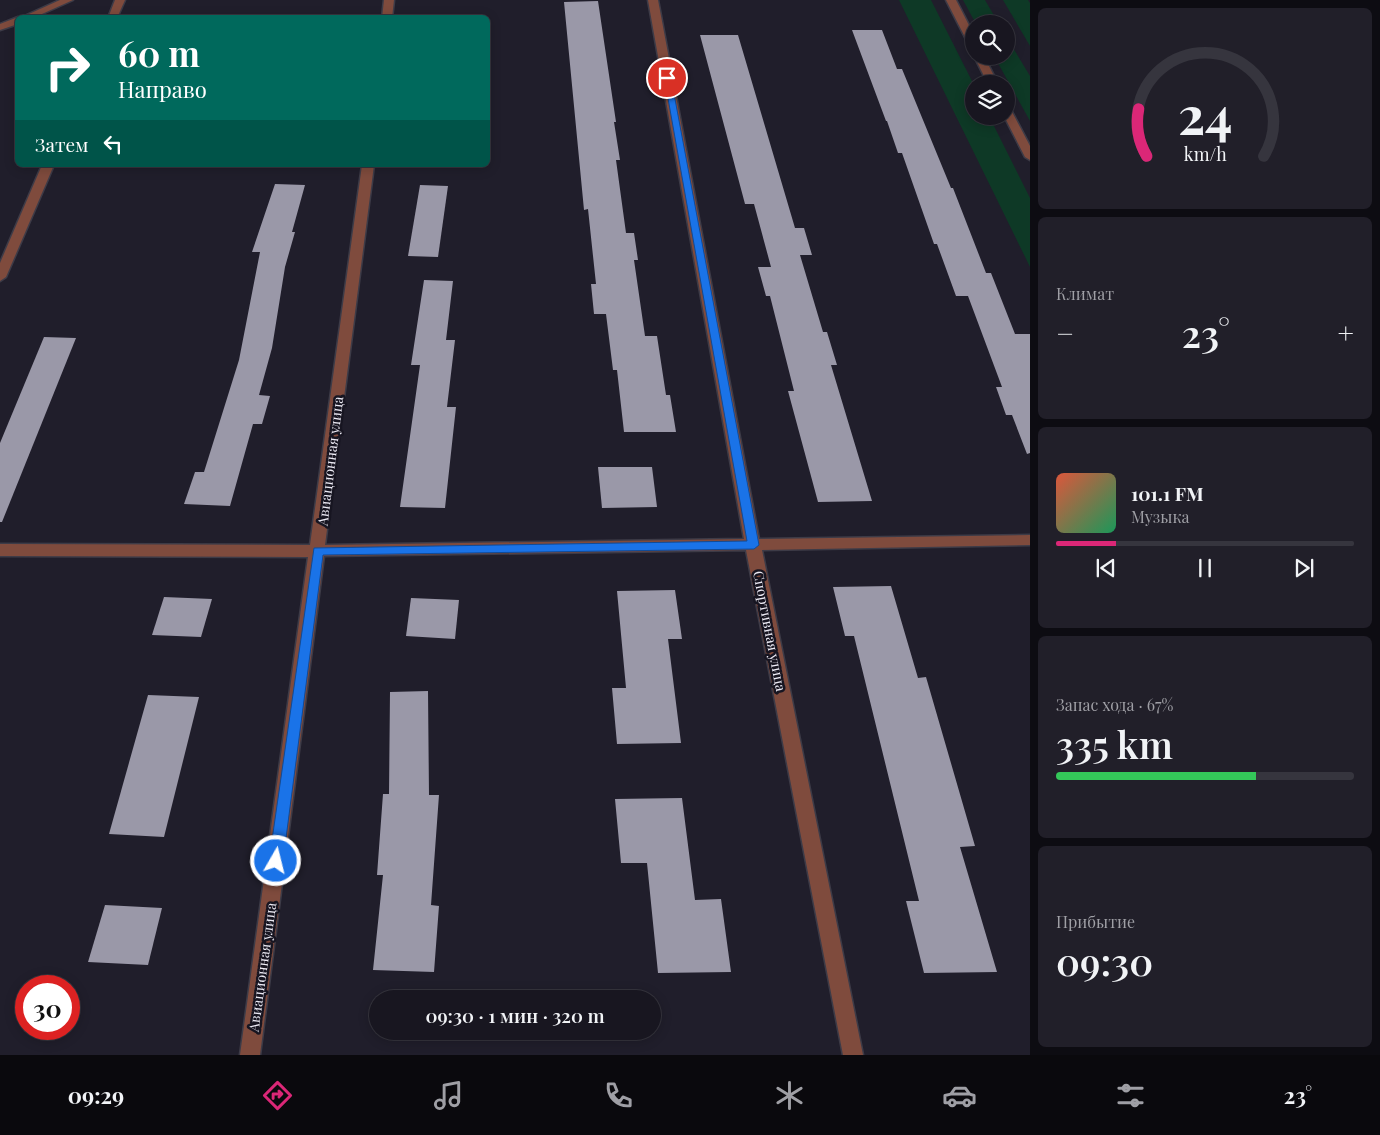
<!DOCTYPE html>
<html lang="ru">
<head>
<meta charset="utf-8">
<style>
	:root { --surface:#181620; --page:#211f29; --text:#f1f3f6; --muted:#9f9fa5; --line:#36353e; --accent:#db2777 }
	body { margin:0; font-family:"Playfair Display",serif; background:var(--page); color:var(--text); height:100vh; display:flex; flex-direction:column; font-size:19px; white-space:nowrap }
	* { box-sizing:border-box; margin:0 }
	p { font-size:16px; color:var(--muted) }
	.icon { flex:none; width:28px; height:28px; fill:none; stroke:currentColor; stroke-width:2; stroke-linecap:round; stroke-linejoin:round }
	.map { position:relative; flex:1; overflow:hidden }
	.side { display:flex; flex-direction:column; gap:8px; padding:8px; background:#0d0c12; width:350px }
	.side>* { flex:none }
	.top-card { position:absolute; left:15px; top:15px; width:475px; height:152px; border-radius:8px; box-shadow:0 2px 12px #0003,0 0 0 1px var(--line); background:#00695c; color:#fff; overflow:hidden }
	.fabs { position:absolute; left:965px; top:15px; display:grid; gap:10px }
	.fabs a { display:grid; place-items:center; width:50px; height:50px; border-radius:50%; background:var(--surface); box-shadow:0 2px 12px #0003,0 0 0 1px var(--line); font-size:25px }
	.speed { position:absolute; left:15px; top:975px; display:flex; gap:10px; font-size:25px; font-weight:700; text-align:center }
	.speed>* { display:grid; place-content:center; width:65px; height:65px; border-radius:50%; background:var(--surface); box-shadow:0 2px 12px #0003,0 0 0 1px var(--line); line-height:1 }
	.speed .limit { border:8px solid #d22; background:#fff; color:#111 }
	.pin { position:absolute; display:grid; place-items:center; width:42px; height:42px; color:#fff; margin:-21px; border:2px solid #fff; border-radius:50%; box-shadow:0 1px 5px #0007 }
	.me { position:absolute; width:55px; margin:-28px; rotate:8deg; stroke-linejoin:round; filter:drop-shadow(0 0 4px #0008) }
	.turn { display:flex; align-items:center; gap:18px; height:105px; padding:0 20px; font-size:22px }
	.turn .icon { width:65px; height:65px; stroke-width:2.5 }
	.turn b { display:block; font-size:35px; line-height:42px }
	.then { display:flex; align-items:center; height:48px; padding:0 20px; background:#0003; gap:10px; font-size:19px }
	.big { font-size:38px; font-weight:600; line-height:1.1 }
	.side .card { flex:1; display:flex; flex-direction:column; justify-content:center; gap:8px; min-width:0; padding:0 18px; border-radius:8px; background:var(--page) }
	.side .dial { align-items:center; gap:0 }
	.dial svg { height:130px; overflow:visible; fill:none; stroke:var(--line); stroke-width:7; stroke-linecap:round; text-anchor:middle }
	.dial text { fill:var(--text); stroke:none }
	.song { display:flex; align-items:center; gap:15px }
	.cover { width:60px; height:60px; border-radius:8px; background:linear-gradient(135deg,hsl(10 70% 55%),hsl(150 70% 35%)) }
	.played { height:5px; border-radius:2px; background:linear-gradient(90deg,var(--accent) 20%,var(--line) 20%) }
	.keys { display:flex; justify-content:space-around; direction:ltr }
	.heat { display:flex; justify-content:space-between; align-items:center; font-size:28px; direction:ltr }
	.charge { height:8px; border-radius:4px; background:linear-gradient(90deg,#34c759 67%,var(--line) 0) }
	.trip { position:absolute; left:369px; top:990px; width:292px; height:50px; border-radius:25px; background:var(--surface); box-shadow:0 2px 12px #0003,0 0 0 1px var(--line); font-weight:600; line-height:50px; text-align:center }
	.menu { display:flex; height:80px; justify-content:space-around; align-items:center; background:#0a090d; color:var(--muted) }
	.menu .icon { width:35px; height:35px }
	.menu .on { color:var(--accent) }
	.menu b { font-size:22px; color:var(--text) }
	main { display:flex; flex:1; min-height:0 }
	.map>svg:first-child { display:block }
	.green { fill:#0e3926 }
	.building { fill:#9a98a8 }
	.lines { fill:none; stroke-linecap:round; stroke-linejoin:round }
	.street-casing { stroke:#3d3b47; stroke-width:3 }
	.street { fill:#7f4b3d; fill-rule:evenodd }
	.route { fill:#1a73e8; stroke:#114b97 }
	.labels { text-anchor:middle; dominant-baseline:central; stroke-width:5; stroke-linejoin:round; paint-order:stroke }
	.street-label { font-size:14px; fill:#edebf5; stroke:#171521 }
</style>
</head>
<body>
<main>
<div class="map">
<svg width="1030" height="1055" viewBox="0 0 1030 1055">
	<rect width="100%" height="100%" fill="#201e2b"/>
	<g class="green">
		<path d="M899,0h32l43,85v31h15l41,82v69z"/>
		<path d="M963,0h22l14,24h-23z"/>
		<path d="M1003,0h25l2,3v43z"/>
		<path d="M1006,36l24,40v45l-36,-65h12z"/>
	</g>
	<g class="building">
		<path d="M598,1l18,121h-2l6,38h-4l10,73h8l4,27h-4l11,76h12l9,59h4l6,37h-52l-7,-62h-4l-7,-56h-12l-3,-30h5l-8,-75 -4,1 -20,-208z"/>
		<path d="M852,30h30l15,39h5l49,119h2l33,85h5l24,61h15v119l-3,1 -15,-39h-6l-10,-28h6l-34,-91h-12l-19,-52h-3l-32,-91h-4l-11,-32h-1z"/>
		<path d="M700,35h38l57,193h9l8,27h-12l23,77h4l10,33h-6l41,136 -54,1 -30,-111h6l-24,-95h-4l-8,-29h13l-17,-63h-9z"/>
		<path d="M275,184l30,1 -13,47h3l-10,35 -13,81 -13,47 11,1 -8,28h-9l-23,82 -46,-2 11,-32h9l35,-112 21,-108h-8z"/>
		<path d="M420,185l28,1 -10,71 -30,-1z"/>
		<path d="M424,280l29,1 -7,59h9l-8,67h9l-11,101 -45,-1 20,-142h-9z"/>
		<path d="M44,337l32,1 -74,184h-2v-79z"/>
		<path d="M598,467h54l5,40 -55,1z"/>
		<path d="M891,586l27,92 8,-1 49,169 -15,1 37,125 -73,1 -18,-72h13l-65,-265h-9l-12,-49z"/>
		<path d="M675,590l7,49h-14l13,104 -64,1 -5,-56h14l-9,-97z"/>
		<path d="M164,597l48,2 -11,38 -49,-2z"/>
		<path d="M411,598l48,2 -4,39 -49,-3z"/>
		<path d="M428,691l1,104h10l-8,110 8,1 -5,66 -61,-2 10,-95h-6l6,-81h6l1,-102z"/>
		<path d="M148,695l51,2 -35,140 -55,-3z"/>
		<path d="M682,798l13,102 26,-1 10,73 -73,1 -11,-110h-26l-6,-64z"/>
		<path d="M105,905l57,3 -14,57 -60,-3z"/>
	</g>
	<g class="lines">
		<g class="street-casing">
			<g id="street">
				<path d="M60,0h13l-40,18h-13z"/>
				<path d="M115,0h10l-8,18h-9z"/>
				<path d="M384,0h10l-2,18h-10z"/>
				<path d="M648,0h10l101,539 271,-4v10l-268,5 101,505h-20l-97,-505 -422,6 -64,499h-20l68,-498 -308,-1v-12l310,1 52,-380h12l-49,380 419,-6z"/>
				<path d="M946,0h10l18,35v13l-5,-3z"/>
				<path d="M18,17v7l-18,6v-6z"/>
				<path d="M974,56h10l14,28h-10z"/>
				<path d="M1006,107l5,3 19,36v14l-5,-3 -21,-41h2z"/>
				<path d="M42,165h12l-48,112 -6,4v-18z"/>
			</g>
		</g>
		<use href="#street" class="street"/>
	</g>
	<path class="route" d="M664,76l7,2 88,467 -5,4 -431,6 -40,306 -2,4 -5,2 -5,-2 -2,-4 45,-313 433,-7z"/>
	<g class="labels">
		<g class="street-label">
			<text transform="translate(330 461) rotate(-83)">Авиационная улица</text>
			<text transform="translate(770 631) rotate(79)">Спортивная улица</text>
			<text transform="translate(262 967) rotate(-82)">Авиационная улица</text>
		</g>
	</g>
</svg>
<div class="fabs">
<a><svg class="icon" aria-label="search" viewBox="0 0 24 24"><circle cx="10" cy="10" r="6"/><path d="M15 15l6 6"/></svg></a>
<a><svg class="icon" aria-label="layers" viewBox="0 0 24 24"><path d="M12 4l9 5-9 5-9-5zM3 14l9 5 9-5"/></svg></a>
</div>
<div class="speed"><div class="limit">30</div></div>
<div class="pin" style="left:667px;top:78px;background:#d93025"><svg class="icon" aria-label="arrive" viewBox="0 0 24 24"><path d="M6 21V4h12l-3 4 3 4H6"/></svg></div>
<svg class="me" style="left:276px;top:861px" viewBox="-20 -20 40 40"><circle r="17" fill="#1a73e8" stroke="#fff" stroke-width="3"/><path d="M0-11L8 9 0 5-8 9z" fill="#fff"/></svg>
<div class="trip">09:30 · 1 мин · 320 m</div>
<div class="top-card">
<div class="turn"><svg class="icon" aria-label="right" viewBox="0 0 24 24"><path d="M7 20v-9h11M14 6l5 5-5 5"/></svg><div><b>60 m</b>Направо</div></div>
<div class="then">Затем<svg class="icon" aria-label="left" viewBox="0 0 24 24"><path d="M17 20v-9H6M10 6l-5 5 5 5"/></svg></div>
</div>
</div>
<section class="side">
<div class="card dial"><svg viewBox="0 0 100 80">
<path d="M14 69A42 42 0 1 1 86 69"/>
<path d="M14 69A42 42 0 0 1 9 40" stroke="#db2777"/>
<text x="50" y="56" font-size="32" font-weight="700">24</text>
<text x="50" y="72" font-size="11">km/h</text>
</svg></div>
<div class="card"><p>Климат</p>
<div class="heat"><a>−</a><b class="big">23°</b><a>+</a></div>
</div>
<div class="card">
<div class="song"><i class="cover"></i><div><b>101.1 FM</b><p>Музыка</p></div></div>
<div class="played"></div>
<div class="keys"><svg class="icon" aria-label="previous" viewBox="0 0 24 24"><path d="M18 5L8 12l10 7zM5 5v14"/></svg><svg class="icon" aria-label="pause" viewBox="0 0 24 24"><path d="M8 5v14M16 5v14"/></svg><svg class="icon" aria-label="next" viewBox="0 0 24 24"><path d="M6 5l10 7-10 7zM19 5v14"/></svg></div>
</div>
<div class="card"><p>Запас хода · 67%</p><b class="big">335 km</b><div class="charge"></div></div>
<div class="card"><p>Прибытие</p><b class="big">09:30</b></div>
</section>
</main>
<nav class="menu">
<b>09:29</b>
<svg class="icon on" aria-label="directions" viewBox="0 0 24 24"><path d="M12 3l9 9-9 9-9-9zM9 14v-3h6M13 9l2 2-2 2"/></svg>
<svg class="icon" aria-label="music" viewBox="0 0 24 24"><path d="M9 18V5l10-2v13"/><circle cx="6" cy="18" r="3"/><circle cx="16" cy="16" r="3"/></svg>
<svg class="icon" aria-label="phone" viewBox="0 0 24 24"><path d="M5 4h4l2 5-3 2q2 4 5 5l2-3 5 2v4C11 20 4 13 5 4z"/></svg>
<svg class="icon" aria-label="climate" viewBox="0 0 24 24"><path d="M12 3v18M4 7l16 10M4 17L20 7"/></svg>
<svg class="icon" aria-label="car" viewBox="0 0 24 24"><path d="M5 17H2v-5l4-1 3-4h7l3 4 3 1v5h-3M9 17h6M6 11h13"/><circle cx="7" cy="17" r="2"/><circle cx="17" cy="17" r="2"/></svg>
<svg class="icon" aria-label="filters" viewBox="0 0 24 24"><path d="M4 7h16M4 17h16"/><circle cx="9" cy="7" r="2"/><circle cx="15" cy="17" r="2"/></svg>
<b>23°</b>
</nav>
</body>
</html>
